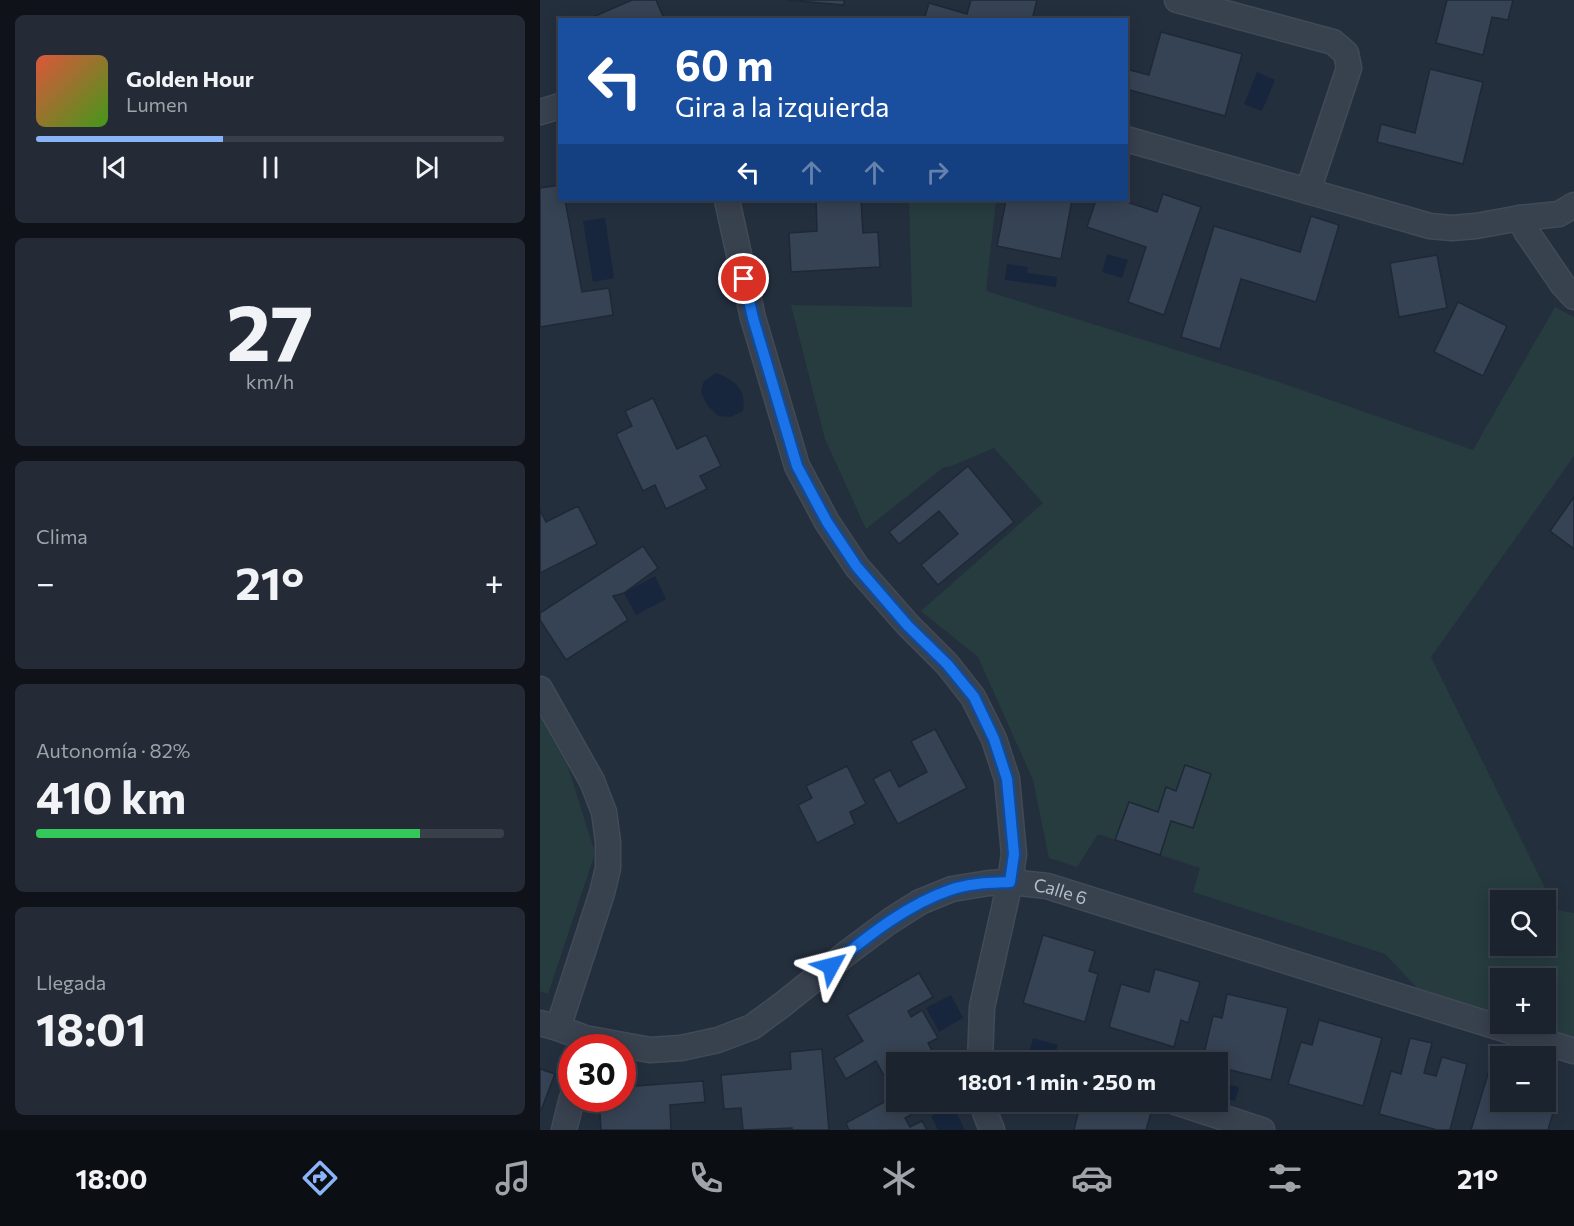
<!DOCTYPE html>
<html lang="es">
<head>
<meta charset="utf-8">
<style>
	:root { --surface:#1b232e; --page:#242b36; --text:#f1f3f6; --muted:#a0a4aa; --line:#39404a; --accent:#8ab4f8 }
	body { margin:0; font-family:Commissioner,sans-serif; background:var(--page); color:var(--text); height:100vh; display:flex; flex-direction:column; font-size:22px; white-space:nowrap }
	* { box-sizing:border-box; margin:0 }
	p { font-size:20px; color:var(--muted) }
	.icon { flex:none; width:33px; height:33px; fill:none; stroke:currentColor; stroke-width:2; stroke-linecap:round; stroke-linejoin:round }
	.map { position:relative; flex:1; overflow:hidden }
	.side { display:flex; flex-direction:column; gap:15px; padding:15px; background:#0f1319; width:540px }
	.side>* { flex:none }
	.top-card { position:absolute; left:18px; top:18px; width:570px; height:183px; border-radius:0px; box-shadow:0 3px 15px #0003,0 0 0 2px var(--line); background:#1a4fa0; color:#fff; overflow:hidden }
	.buttons { position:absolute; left:950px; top:890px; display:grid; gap:12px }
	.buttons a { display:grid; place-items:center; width:66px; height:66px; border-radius:0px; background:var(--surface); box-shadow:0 3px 15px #0003,0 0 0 2px var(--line); font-size:30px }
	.speed { position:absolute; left:18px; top:1034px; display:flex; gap:12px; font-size:30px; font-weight:700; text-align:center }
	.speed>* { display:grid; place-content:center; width:78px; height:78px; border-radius:50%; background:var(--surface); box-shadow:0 3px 15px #0003,0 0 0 2px var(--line); line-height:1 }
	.speed .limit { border:9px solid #d22; background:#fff; color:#111 }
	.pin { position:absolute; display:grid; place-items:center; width:51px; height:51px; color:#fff; margin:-26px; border:3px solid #fff; border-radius:50%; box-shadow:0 2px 6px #0007 }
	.me { position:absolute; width:66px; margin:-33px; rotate:52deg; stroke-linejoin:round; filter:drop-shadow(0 0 4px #0008) }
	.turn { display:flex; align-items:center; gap:21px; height:126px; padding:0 18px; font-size:27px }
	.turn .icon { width:78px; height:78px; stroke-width:2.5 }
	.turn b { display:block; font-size:42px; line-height:51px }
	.lanes { display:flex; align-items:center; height:57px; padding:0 18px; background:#0003; justify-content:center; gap:30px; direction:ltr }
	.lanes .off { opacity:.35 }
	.big { font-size:45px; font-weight:700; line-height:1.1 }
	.side .card { flex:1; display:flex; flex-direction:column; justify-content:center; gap:9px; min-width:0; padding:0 21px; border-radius:9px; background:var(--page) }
	.side .dial { align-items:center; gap:0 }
	.dial b { font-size:78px; line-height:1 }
	.song { display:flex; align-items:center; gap:18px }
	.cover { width:72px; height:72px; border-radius:9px; background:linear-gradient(135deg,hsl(10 70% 55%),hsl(100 70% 35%)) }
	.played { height:6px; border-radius:3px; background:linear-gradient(90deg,var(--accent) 40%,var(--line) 40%) }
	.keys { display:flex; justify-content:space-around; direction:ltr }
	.heat { display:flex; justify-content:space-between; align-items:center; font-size:33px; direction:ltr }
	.charge { height:9px; border-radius:4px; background:linear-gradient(90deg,#34c759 82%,var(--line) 0) }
	.trip { position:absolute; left:346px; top:1052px; width:342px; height:60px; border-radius:0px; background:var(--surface); box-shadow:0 3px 15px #0003,0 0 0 2px var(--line); font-weight:700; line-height:60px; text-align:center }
	.menu { display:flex; height:96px; justify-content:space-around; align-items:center; background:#0b0e12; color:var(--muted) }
	.menu .icon { width:42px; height:42px }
	.menu .current { color:var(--accent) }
	.menu b { font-size:27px; color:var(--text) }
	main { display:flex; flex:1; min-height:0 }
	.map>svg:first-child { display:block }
	.green { fill:#263c3f; fill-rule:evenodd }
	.water { fill:#17263c }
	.building { fill:#364354; stroke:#1f2835; stroke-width:1.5 }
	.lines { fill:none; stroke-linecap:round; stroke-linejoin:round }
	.minor-casing { stroke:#414a57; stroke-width:27 }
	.minor { stroke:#38414e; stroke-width:24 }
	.route-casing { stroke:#114b97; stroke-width:15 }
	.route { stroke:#1a73e8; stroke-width:10 }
	.labels { text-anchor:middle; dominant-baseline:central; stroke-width:6; stroke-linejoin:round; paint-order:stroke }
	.street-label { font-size:18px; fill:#b4bcc9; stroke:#1d2633 }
</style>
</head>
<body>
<main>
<section class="side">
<div class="card">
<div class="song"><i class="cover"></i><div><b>Golden Hour</b><p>Lumen</p></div></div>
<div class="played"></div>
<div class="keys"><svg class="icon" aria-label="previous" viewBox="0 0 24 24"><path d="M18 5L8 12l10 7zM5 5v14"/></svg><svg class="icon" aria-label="pause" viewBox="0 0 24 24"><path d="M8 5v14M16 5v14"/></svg><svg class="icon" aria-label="next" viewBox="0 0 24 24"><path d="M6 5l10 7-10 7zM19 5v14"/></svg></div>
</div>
<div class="card dial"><b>27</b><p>km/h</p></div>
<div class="card"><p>Clima</p>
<div class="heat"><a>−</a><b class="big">21°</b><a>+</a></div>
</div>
<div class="card"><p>Autonomía · 82%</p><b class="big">410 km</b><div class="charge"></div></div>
<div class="card"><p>Llegada</p><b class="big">18:01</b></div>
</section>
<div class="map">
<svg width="1034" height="1130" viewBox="0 0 1034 1130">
	<rect width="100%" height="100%" fill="#242f3e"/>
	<g class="green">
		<path d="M369,200h87l-10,91 293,91 194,68 82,-143 19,10v139l-143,201 125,253 18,3v126l-52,-16h23v-45h-45v38l-80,-25 -35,-37 -192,-62 7,-24 -102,-34 -21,33 -28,-9 -16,-78 -55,-123 -57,-46 122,-108 -49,-55 -45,19h-5l-78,62 -41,-90 -34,-134 121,2zM960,900h45v45h-45z"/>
		<path d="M0,717l28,50 27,86 -47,141 -8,-3z"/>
	</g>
	<g class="water">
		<path d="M717,72l18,8 -13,31 -18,-7z"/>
		<path d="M65,218l9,60 -21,4 -10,-61z"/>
		<path d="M567,254l21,6 -6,18 -20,-6z"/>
		<path d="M467,264l21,3 -1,6 30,4 -1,10 -51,-7z"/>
		<path d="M176,373c20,8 30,15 27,38l-12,6 -13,-1 -11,-11 -6,-13 3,-11z"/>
		<path d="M115,576l11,23 -30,16 -12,-22z"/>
		<path d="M411,995l12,23 -24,14 -13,-24z"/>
		<path d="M493,1038l25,7 -4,12 -24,-7z"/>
		<path d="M580,1053l30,8 -32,1z"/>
		<path d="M678,1082l21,5 -4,14 -17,-4z"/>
		<path d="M413,1106l12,24h-27l-7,-14z"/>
	</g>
	<g class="building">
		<path d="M92,0h24l7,16 -8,4h-69z"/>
		<path d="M247,0h57v5z"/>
		<path d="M431,0h66l-5,20h-108l5,-17 38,11z"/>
		<path d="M907,0h66l-5,20 -16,-3 -9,38 -47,-12z"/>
		<path d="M621,32l81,22 -17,62 -99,-27v-20l23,6z"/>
		<path d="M890,69l53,13 -20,82 -86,-22 4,-18 34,9z"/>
		<path d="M20,185v15h5l17,92 27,-4 4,27 -73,12v-139z"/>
		<path d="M623,194l38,13 -37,108 -36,-13 18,-55 -59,-20 9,-27h25l36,12z"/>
		<path d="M276,200h45l2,33 15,-1 2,35 -89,5 -2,-39 28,-2z"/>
		<path d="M466,200h66l-11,59 -64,-13z"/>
		<path d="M771,216l28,9 -23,77 -75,-23 -21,70 -39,-12 33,-111 86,26z"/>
		<path d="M897,255l10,53 -48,9 -9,-54z"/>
		<path d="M918,302l49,24 -24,50 -49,-24z"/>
		<path d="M113,398l24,51 29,-14 15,31 -21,10 7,13 -41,20 -11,-24 -12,6 -27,-57 16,-8 -7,-15z"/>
		<path d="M428,466l46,56 -76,63 -17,-20 37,-31 -19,-23 -40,33 -10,-12z"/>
		<path d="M1034,497v52l-24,-18z"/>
		<path d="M38,506l19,38 -57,29v-63l6,12z"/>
		<path d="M103,546l15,22 -34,25 -11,3 15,24 -62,40 -26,-40v-7z"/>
		<path d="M395,729l32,59 -69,36 -25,-45 17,-9 9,17 28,-15 -16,-31z"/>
		<path d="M645,765l26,9 -18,54 -22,-7 -11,34 -45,-15 14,-38 29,10 8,-25 10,4z"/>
		<path d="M307,766l19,38 -16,8 5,12 -38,19 -19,-38 14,-7 -6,-12z"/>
		<path d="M503,935l52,16 -6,20 9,3 -13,48 -62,-19z"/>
		<path d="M615,969l45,13 -12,41 -7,-3 -7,27 -65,-20 12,-43 28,8z"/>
		<path d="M379,973l14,24 -25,14 3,6 11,-7 16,28 -10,5 6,11 -15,8h-22v13l-10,6 -11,-20 -30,18 -12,-21 29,-17 -16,-26z"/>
		<path d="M687,994l61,14 -17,72 -53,-13v-5h-16l11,-46 9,2z"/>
		<path d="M779,1020l63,18 -19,68 -75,-22 13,-42 11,3z"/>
		<path d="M870,1038l22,5 -8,30 12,3 6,-19 25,7 -17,66h-13l-58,-16 12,-43 10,3z"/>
		<path d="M282,1049l7,81h-37v-2l-49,2 -2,-22 -17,1 -3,-34 70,-6 -1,-17z"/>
		<path d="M951,1064l9,3v34h45v-6l12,4 -9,31h-77z"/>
		<path d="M0,1069l15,5 -15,39z"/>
		<path d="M163,1081l2,21 -35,3 1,25h-70l-2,-32h23v-11z"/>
		<path d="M357,1095v6h39l-31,17 5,9 12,-6 5,9h-78l-3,-7z"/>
		<path d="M541,1101h23l47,12 -5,17h-72z"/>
	</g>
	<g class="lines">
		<g class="minor-casing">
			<g id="minor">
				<path d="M637,0l156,42 13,11 3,15 -41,123"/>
				<path d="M0,112l20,-6"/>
				<path d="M586,139l304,87 22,2 24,-2 44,-8 39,-4 15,-9"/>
				<path d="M187,200l26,118 44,148 30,56 30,45 51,58 39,39 26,33 21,42 13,40 7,75 -4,28 -28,125 -2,55"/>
				<path d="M980,218l6,13 37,54 11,12"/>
				<path d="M0,689l52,92 12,31 4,30v26l-6,25 -44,135"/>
				<path id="s1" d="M0,1023l18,5 27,10 65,12 31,-2 37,-8 34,-13 30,-22 65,-52 43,-32 30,-19 32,-13 37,-6 21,-1 37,4 527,165"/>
				<path d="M444,1101l1,11 7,18"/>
				<path d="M632,1101l90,29"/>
				<path d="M24,1130l8,-32"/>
			</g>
		</g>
		<use href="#minor" class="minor"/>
	</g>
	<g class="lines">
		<g class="route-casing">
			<path id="route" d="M204,279l9,39 44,148 30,56 30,45 51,59 39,38 27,33 20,42 13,40 7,75 -4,28c-20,1 -41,1 -60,8 -44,15 -83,47 -119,76"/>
		</g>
		<use href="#route" class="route"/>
	</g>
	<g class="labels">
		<g class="street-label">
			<text stroke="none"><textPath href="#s1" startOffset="573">Calle 6</textPath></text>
		</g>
	</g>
</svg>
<div class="buttons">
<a><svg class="icon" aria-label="search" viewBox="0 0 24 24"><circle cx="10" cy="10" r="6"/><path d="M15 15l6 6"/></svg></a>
<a>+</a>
<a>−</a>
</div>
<div class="speed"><div class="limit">30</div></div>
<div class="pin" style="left:204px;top:279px;background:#d93025"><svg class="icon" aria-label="arrive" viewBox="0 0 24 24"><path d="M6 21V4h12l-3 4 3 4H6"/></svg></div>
<svg class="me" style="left:291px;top:966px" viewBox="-20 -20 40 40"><path d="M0-17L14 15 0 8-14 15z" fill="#1a73e8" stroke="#fff" stroke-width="4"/></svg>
<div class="trip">18:01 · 1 min · 250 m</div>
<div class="top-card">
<div class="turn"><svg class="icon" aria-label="left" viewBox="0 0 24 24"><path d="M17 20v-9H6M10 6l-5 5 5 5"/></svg><div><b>60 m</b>Gira a la izquierda</div></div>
<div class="lanes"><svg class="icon" aria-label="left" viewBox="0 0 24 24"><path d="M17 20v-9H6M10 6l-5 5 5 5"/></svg><svg class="icon off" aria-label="ahead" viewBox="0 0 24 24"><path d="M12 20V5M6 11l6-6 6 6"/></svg><svg class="icon off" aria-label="ahead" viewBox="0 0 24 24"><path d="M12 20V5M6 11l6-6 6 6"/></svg><svg class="icon off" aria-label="right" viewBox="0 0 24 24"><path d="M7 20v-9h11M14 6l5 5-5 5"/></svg></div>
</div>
</div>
</main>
<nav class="menu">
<b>18:00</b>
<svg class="icon current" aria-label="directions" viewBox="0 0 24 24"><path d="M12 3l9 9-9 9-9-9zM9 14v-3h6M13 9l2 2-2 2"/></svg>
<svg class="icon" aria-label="music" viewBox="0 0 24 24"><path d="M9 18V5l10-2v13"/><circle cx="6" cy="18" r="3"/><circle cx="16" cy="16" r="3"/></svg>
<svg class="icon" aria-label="phone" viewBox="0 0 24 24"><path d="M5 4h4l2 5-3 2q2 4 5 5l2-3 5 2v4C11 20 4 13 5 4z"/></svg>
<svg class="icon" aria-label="climate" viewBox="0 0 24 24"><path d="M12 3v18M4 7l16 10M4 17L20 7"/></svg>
<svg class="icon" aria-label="car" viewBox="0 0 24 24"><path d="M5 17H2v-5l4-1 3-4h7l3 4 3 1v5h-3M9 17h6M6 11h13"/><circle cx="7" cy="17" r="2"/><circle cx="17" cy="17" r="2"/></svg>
<svg class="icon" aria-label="filters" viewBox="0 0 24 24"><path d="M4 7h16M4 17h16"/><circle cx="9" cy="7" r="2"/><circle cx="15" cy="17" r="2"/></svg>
<b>21°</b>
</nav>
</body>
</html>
